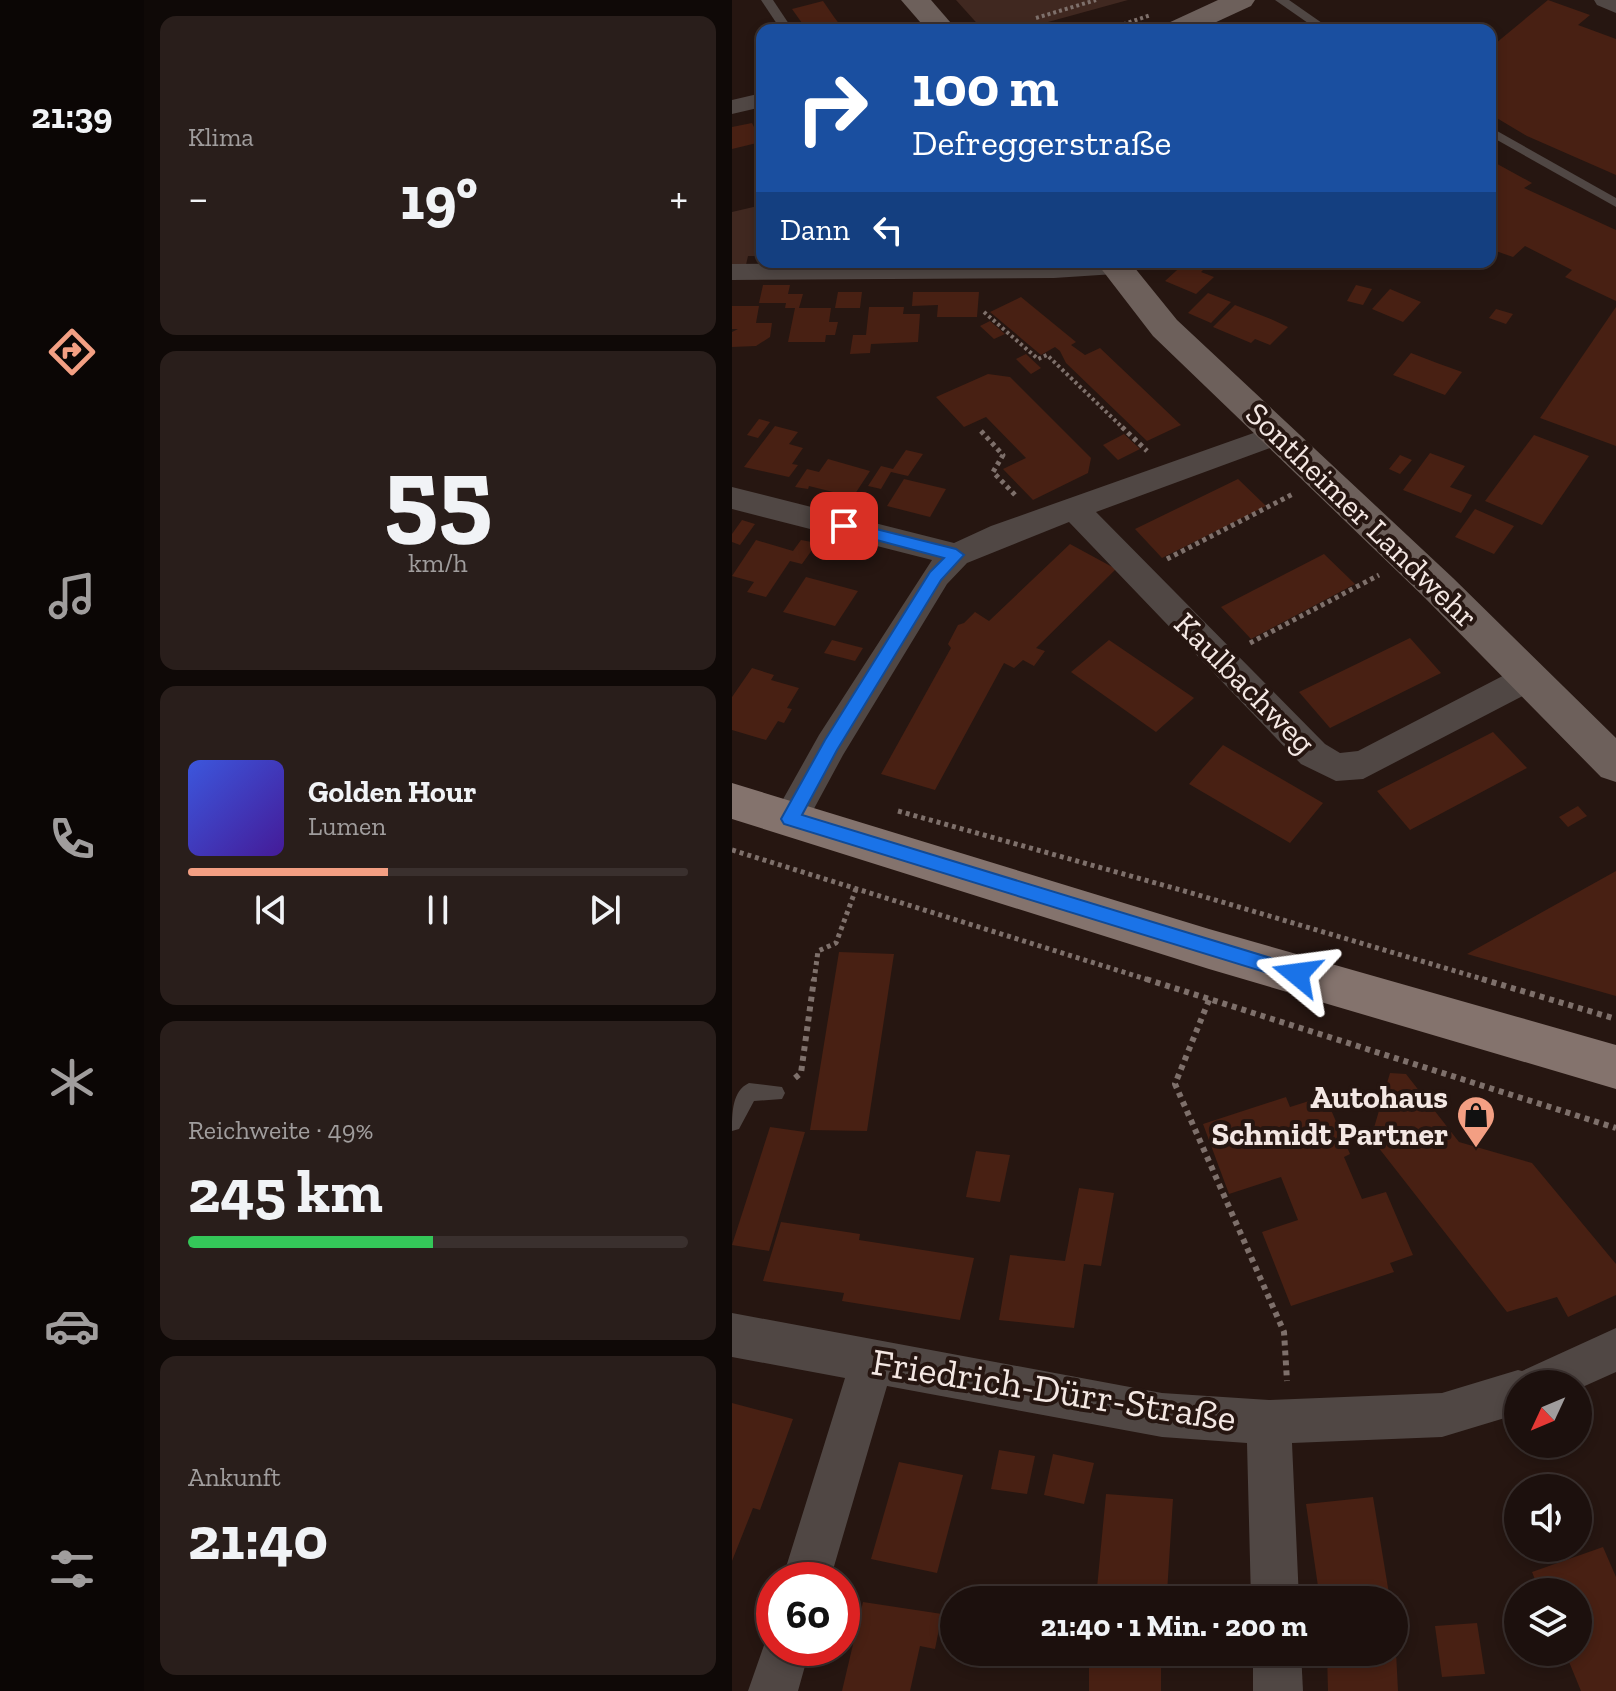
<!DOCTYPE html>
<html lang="de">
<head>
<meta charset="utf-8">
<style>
	:root { --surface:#1c100d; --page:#291e1b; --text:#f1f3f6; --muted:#a09d9d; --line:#3a302e; --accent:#f39f83 }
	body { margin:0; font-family:"Zilla Slab",serif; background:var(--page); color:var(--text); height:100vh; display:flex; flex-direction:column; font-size:30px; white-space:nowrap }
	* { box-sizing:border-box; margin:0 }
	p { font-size:26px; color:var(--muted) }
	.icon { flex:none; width:44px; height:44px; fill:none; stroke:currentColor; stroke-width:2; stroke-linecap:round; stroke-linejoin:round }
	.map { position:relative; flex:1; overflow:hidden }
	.details { display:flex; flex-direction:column; gap:16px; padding:16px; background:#0f0907; width:588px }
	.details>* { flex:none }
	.guide { position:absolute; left:24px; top:24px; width:740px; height:244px; border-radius:16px; box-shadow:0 4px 12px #0003,0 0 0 2px var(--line); background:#1a4fa0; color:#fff; overflow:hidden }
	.needle { width:52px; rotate:226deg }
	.fabs { position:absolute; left:772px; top:1370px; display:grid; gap:16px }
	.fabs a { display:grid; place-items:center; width:88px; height:88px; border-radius:50%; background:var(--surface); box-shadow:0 4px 12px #0003,0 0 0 2px var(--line); font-size:40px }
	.speed { position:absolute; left:24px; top:1562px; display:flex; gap:16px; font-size:40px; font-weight:700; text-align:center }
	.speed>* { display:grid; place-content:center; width:104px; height:104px; border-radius:50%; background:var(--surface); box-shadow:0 4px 12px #0003,0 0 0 2px var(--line); line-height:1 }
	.speed .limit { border:12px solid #d22; background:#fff; color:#111 }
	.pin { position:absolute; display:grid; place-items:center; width:68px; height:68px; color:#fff; margin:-34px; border-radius:16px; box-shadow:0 4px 12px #0006 }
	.me { position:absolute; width:88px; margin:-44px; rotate:286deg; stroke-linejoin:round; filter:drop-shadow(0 0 6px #0008) }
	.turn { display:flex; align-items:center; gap:28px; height:168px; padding:0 24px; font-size:36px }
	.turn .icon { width:104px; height:104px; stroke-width:2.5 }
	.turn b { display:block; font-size:56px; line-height:68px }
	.then { display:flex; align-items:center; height:76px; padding:0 24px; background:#0003; gap:16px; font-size:30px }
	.big { font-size:60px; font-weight:700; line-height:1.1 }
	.details .tile { flex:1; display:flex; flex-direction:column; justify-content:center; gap:12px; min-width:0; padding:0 28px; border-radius:16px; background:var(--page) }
	.details .dial { align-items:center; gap:0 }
	.dial b { font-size:104px; line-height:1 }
	.song { display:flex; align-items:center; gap:24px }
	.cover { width:96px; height:96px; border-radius:12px; background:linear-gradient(135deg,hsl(230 70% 55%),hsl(260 70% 35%)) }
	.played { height:8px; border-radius:4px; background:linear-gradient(90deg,var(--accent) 40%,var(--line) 40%) }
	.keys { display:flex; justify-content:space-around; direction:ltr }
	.heat { display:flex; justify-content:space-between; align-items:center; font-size:44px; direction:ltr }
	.charge { height:12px; border-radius:6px; background:linear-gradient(90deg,#34c759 49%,var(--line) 0) }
	.trip { position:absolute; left:208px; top:1586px; width:468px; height:80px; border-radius:40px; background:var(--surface); box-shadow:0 4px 12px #0003,0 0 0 2px var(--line); font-weight:700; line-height:80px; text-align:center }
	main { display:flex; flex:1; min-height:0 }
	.dock { display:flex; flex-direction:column; width:144px; justify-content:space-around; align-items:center; background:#0b0605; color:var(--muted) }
	.dock .icon { width:56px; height:56px }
	.dock .current { color:var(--accent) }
	.dock b { font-size:36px; color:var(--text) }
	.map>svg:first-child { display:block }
	.green { fill:#402820 }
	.building { fill:#482013 }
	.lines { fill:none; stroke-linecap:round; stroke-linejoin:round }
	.path-far2 { stroke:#7e706b; stroke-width:4; stroke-dasharray:3 3; stroke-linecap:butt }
	.path-far1 { stroke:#7e706b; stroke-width:5; stroke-dasharray:4 4; stroke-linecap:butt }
	.path { stroke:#7e706b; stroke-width:6; stroke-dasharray:5 5; stroke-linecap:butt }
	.lane { fill:#504744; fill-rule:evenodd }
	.street { fill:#504744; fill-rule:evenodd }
	.secondary { fill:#6d605b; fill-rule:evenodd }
	.primary { fill:#84736d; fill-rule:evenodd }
	.route { fill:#1a73e8; stroke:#114b97; stroke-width:2 }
	.labels { text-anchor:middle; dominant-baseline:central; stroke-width:8; stroke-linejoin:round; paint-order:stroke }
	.street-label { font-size:32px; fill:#f3e7e3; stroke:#261611 }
	.poi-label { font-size:32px; font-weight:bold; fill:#f3e7e3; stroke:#261611; text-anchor:end }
	.near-street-label { font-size:38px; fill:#f3e7e3; stroke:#261611 }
</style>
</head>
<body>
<main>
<nav class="dock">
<b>21:39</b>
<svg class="icon current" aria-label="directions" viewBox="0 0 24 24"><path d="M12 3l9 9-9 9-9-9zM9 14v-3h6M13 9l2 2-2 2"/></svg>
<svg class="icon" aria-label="music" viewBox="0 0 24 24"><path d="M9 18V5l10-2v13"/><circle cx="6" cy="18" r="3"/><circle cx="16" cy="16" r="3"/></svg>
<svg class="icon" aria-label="phone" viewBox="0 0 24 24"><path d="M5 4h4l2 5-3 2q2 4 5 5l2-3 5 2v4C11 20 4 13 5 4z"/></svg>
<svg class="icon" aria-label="climate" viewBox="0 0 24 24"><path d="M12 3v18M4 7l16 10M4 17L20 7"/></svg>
<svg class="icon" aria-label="car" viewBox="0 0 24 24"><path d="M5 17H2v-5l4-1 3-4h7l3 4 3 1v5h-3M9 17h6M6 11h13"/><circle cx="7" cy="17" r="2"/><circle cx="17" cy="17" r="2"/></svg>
<svg class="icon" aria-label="filters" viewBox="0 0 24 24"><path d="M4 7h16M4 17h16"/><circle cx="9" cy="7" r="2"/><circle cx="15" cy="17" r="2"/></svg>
</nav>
<section class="details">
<div class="tile"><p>Klima</p>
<div class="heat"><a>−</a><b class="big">19°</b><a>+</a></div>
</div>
<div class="tile dial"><b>55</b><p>km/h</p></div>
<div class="tile">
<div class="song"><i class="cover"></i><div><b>Golden Hour</b><p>Lumen</p></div></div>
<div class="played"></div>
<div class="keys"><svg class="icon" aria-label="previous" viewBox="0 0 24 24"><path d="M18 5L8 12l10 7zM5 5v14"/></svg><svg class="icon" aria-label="pause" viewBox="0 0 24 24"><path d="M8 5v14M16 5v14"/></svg><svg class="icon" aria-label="next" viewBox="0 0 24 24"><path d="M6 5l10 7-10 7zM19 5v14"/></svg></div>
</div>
<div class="tile"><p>Reichweite · 49%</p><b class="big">245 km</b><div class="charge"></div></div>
<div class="tile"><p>Ankunft</p><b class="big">21:40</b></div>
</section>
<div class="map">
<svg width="884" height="1691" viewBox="0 0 884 1691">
	<rect width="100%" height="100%" fill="#261611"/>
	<g class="green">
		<path d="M224,0h172l-109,30h-36z"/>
		<path d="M30,205v51h-14l-2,9 -14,1v-54z"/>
	</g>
	<g class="building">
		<path d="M816,0l42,15 -12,10 38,14v136l-89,-39 -37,-22v-66z"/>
		<path d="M91,1l11,16 10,13h-37l-15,-21z"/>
		<path d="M20,123l3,6 7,-1 -1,14 -29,7v-22z"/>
		<path d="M758,160l42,23 -8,5 92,42v71l-51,-24 7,-7 -47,-24 -12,11 -23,-8z"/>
		<path d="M454,262l23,2 -8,8 13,5 -18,17 -31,-13z"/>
		<path d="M31,285h27l-2,9h15l-4,14h32l-2,14h9l-3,13h-9l-1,7h-37l7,-34h-10l1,-5h-27z"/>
		<path d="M624,285l16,4 -9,16 -16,-4z"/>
		<path d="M658,289l31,13 -18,20 -31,-13z"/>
		<path d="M106,292h24l-2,16h-25z"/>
		<path d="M181,292h66l-2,25h-40l1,-12 -26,1z"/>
		<path d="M476,293l23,9 -20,21 -23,-10z"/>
		<path d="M289,297l55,45 -5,3 14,10 15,-7 81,77 -34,16 -81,-78 -6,-12 -5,-4 -14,8 -51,-43z"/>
		<path d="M503,305l38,15 15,7 -18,18 -15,-6 -4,4 -38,-16z"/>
		<path d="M0,306h27l-3,17h16l-2,14 -14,9 -24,1v-15l6,-3h-6z"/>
		<path d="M137,307h35l-1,7h17l-2,28 -47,2 -1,9 -20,1 3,-19h13z"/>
		<path d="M884,307v139l-76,-28z"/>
		<path d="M764,309l17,5 -7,10 -17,-6z"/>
		<path d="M258,321l15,13 -11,5 -14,-13z"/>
		<path d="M679,353l26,10 25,9 -17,23 -52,-20z"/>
		<path d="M294,354l15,14 -10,6 -15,-15z"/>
		<path d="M256,374l22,3 81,81 -3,15 -55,27 -30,-31 23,-11 -40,-41 -22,10 -28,-30z"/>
		<path d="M27,419l11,3 -12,16 -11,-3z"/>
		<path d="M43,426l23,6 -9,12 14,4 -11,16 6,1 -9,12 -45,-10z"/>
		<path d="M392,434l16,15 -22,11 -15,-15z"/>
		<path d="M802,435l55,21 -47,69 -57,-24z"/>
		<path d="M174,450l17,4 -15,22 -17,-4 -10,17 -13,-3 13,-20 12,3z"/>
		<path d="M698,453l35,13 -15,21 22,8 -11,18 -58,-23z"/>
		<path d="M668,455l12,5 -12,14 -11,-5z"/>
		<path d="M96,459l42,12 -17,26 -44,-11 -1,3 -13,-2 12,-18 12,3z"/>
		<path d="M172,479l42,10 -16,28 -43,-11z"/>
		<path d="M506,479l28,27 -104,52 -27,-29z"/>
		<path d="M743,509l39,17 -20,28 -39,-17z"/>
		<path d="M10,520l13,4 -15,21 -8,-3v-8z"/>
		<path d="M24,540l37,11 8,-11 16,3 -15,21 -12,-3 -24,36 -19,-5 7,-10 -22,-6z"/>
		<path d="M338,544l46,25 -80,79 9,3 -11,15 -11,-6 -9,8 -10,-5 -69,127 -54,-16 70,-126 -3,-4 10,-19 6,-2 11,-11 14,9z"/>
		<path d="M592,554l31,30 -104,55 -30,-32z"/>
		<path d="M74,577l52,14 -23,35 -52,-14z"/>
		<path d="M678,638l31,35 -111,55 -31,-36z"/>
		<path d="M100,640l31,8 -8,13 -31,-8z"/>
		<path d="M377,640l85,58 -38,34 -85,-60z"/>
		<path d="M20,668l22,7 -3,5 28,8 -12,20 5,1 -8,14 -6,-2 -12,19 -34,-10v-33z"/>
		<path d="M761,732l34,36 -117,62 -33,-39z"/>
		<path d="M491,745l100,58 -33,40 -101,-59z"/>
		<path d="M846,806l9,10 -19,11 -9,-10z"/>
		<path d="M884,871v125l-149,-42z"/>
		<path d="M107,952l55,2 -27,177 -57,-1z"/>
		<path d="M658,1073l16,1 53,68 73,21 84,101v31l-48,22 -11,-20 -50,15 -136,-174z"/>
		<path d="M593,1096l25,58 -6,3 18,42 24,-7 27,63 -23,8 4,9 -103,34 -29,-74 36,-12 -17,-43 -52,17 -26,-70 83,-27 4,10z"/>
		<path d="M38,1127l35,5 -36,119 -37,-6z"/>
		<path d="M244,1151l34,4 -10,47 -34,-5z"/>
		<path d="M347,1188l35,5 -13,73 -17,-2 -10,64 -75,-8 11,-65 55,6z"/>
		<path d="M49,1222l79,12 -1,6 115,18 -14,62 -118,-19 2,-8 -81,-12z"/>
		<path d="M0,1403l61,16 -33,91 -7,-2 -21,53z"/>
		<path d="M267,1450l36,6 -8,38 -36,-5z"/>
		<path d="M321,1454l41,9 -10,41 -40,-9z"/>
		<path d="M167,1462l64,13 -26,98 -66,-14z"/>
		<path d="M374,1494l67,5 -6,94h-6v7h-72v-13l8,1z"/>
		<path d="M641,1497l17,103h-70l-14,-96z"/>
		<path d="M871,1547l13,30v114h-35l-16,-39h13v-60h-38l-8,-20z"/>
		<path d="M131,1602l79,12 -7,35 -15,-3 -10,45h-68z"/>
		<path d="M745,1623l8,51 -43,3 -7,-51z"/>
		<rect x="357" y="1652" width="72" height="39"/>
		<path d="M595,1652h69l2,39h-70z"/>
	</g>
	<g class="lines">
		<g class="path-far2">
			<path d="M304,18l60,-18"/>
			<path d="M374,30l45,-15"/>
			<path d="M252,312l54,47 9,-4 77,74"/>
		</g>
		<g class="path-far1">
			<path d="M390,427l25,24"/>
			<path d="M249,431l22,24 -10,17 24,25"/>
			<path d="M435,559l126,-65"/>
			<path d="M518,643l129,-68"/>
			<path d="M166,811l297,83 294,87"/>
			<path d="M0,850l420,131"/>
			<path d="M82,981l4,-30 18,-8 21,-57"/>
		</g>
		<g class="path">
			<path d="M414,979l470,149"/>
			<path d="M750,979l134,40"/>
			<path d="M477,1000l-34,84 109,248 3,49"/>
			<path d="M63,1078l6,-5 13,-94"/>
		</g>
		<g class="lane">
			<path d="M29,0h12l20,30h-12z"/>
			<path d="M543,0h14l43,30h-14z"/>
			<path d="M758,127l126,71v9l-126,-71z"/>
			<path d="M17,1083l33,4 3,6 -3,6 -28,2 -15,28 -7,2c0,-18 0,-40 17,-48z"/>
		</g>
		<g class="street">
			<path d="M862,0h22v13l-19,-8z"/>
			<path d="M30,93v14l-30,7v-14z"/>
			<path d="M394,262l3,4 -4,6 -10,2 -61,4 -322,2v-16z"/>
			<path d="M547,424l10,3 5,7 -5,7 -193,71 229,232 15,9 18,-2 160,-83 12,-4 12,4 5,9 -5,9 -179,93 -27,2 -35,-17 -232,-242 -102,41 -20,21 -104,171 -40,74 -13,5 -13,-5 -5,-10 47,-84 113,-175 -200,-51v-22l222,56 37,-17z"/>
			<path d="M0,1313l430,80 107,7 173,-7 76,-23 4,1 94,-43v44l-38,17v-5h-60v30l-76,23 -150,6 7,157h-48l-4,-157 -85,-6 -275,-51 -57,194h-48l63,-202 -113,-21z"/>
			<path d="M42,1629v19h36l-12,43h-50l21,-60z"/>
			<path d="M521,1652h48l2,39h-50z"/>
		</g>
		<g class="secondary">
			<path d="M169,0h30l26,30h-30z"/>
			<path d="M486,0h37l-4,6 -52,24h-37l4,-6z"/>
			<path d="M364,262h34l47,58 276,258 163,160v44l-15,-5 -176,-179 -272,-262z"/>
		</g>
		<path class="primary" d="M0,783l477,146 407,116v44l-407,-120 -477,-150z"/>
	</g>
	<path class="route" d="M112,521l112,28 8,6 -23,25 -104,170 -35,65 495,151 6,2 3,6 -3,6 -6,2 -513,-158 -3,-5 44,-79 105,-168 14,-14 -105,-28v-8z"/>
	<defs>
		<g id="shop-pin" transform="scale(2)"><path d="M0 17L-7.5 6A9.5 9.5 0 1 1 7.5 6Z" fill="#f39f83" stroke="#261611"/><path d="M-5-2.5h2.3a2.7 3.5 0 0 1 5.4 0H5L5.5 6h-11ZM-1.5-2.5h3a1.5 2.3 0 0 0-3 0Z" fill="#111"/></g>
	</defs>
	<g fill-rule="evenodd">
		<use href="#shop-pin" x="744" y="1115"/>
	</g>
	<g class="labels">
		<g class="street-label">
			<text transform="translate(630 515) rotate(44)">Sontheimer Landwehr</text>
			<text transform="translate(513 683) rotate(45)">Kaulbachweg</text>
		</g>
		<g class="poi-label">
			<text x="716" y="1097">Autohaus<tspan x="716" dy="37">Schmidt Partner</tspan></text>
		</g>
		<g class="near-street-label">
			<text transform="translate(322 1390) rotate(9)">Friedrich-Dürr-Straße</text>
		</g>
	</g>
</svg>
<div class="fabs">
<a><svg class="needle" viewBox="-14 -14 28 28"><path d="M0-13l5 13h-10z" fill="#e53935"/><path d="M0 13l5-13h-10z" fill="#a09d9d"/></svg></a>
<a><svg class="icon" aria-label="sound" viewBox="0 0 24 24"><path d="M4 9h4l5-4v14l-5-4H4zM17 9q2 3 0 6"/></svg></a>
<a><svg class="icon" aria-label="layers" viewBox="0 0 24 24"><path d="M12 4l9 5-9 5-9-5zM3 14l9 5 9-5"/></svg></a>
</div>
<div class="speed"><div class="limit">60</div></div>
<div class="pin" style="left:112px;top:526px;background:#d93025"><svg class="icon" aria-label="arrive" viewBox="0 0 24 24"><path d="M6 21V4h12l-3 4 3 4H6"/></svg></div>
<svg class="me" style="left:565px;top:974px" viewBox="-20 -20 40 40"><path d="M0-17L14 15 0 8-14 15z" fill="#1a73e8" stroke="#fff" stroke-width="4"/></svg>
<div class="trip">21:40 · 1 Min. · 200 m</div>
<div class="guide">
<div class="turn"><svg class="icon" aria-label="right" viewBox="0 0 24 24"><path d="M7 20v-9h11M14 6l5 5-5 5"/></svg><div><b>100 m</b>Defreggerstraße</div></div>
<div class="then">Dann<svg class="icon" aria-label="left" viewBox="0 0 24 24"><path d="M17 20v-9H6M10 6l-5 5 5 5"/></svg></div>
</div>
</div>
</main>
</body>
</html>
